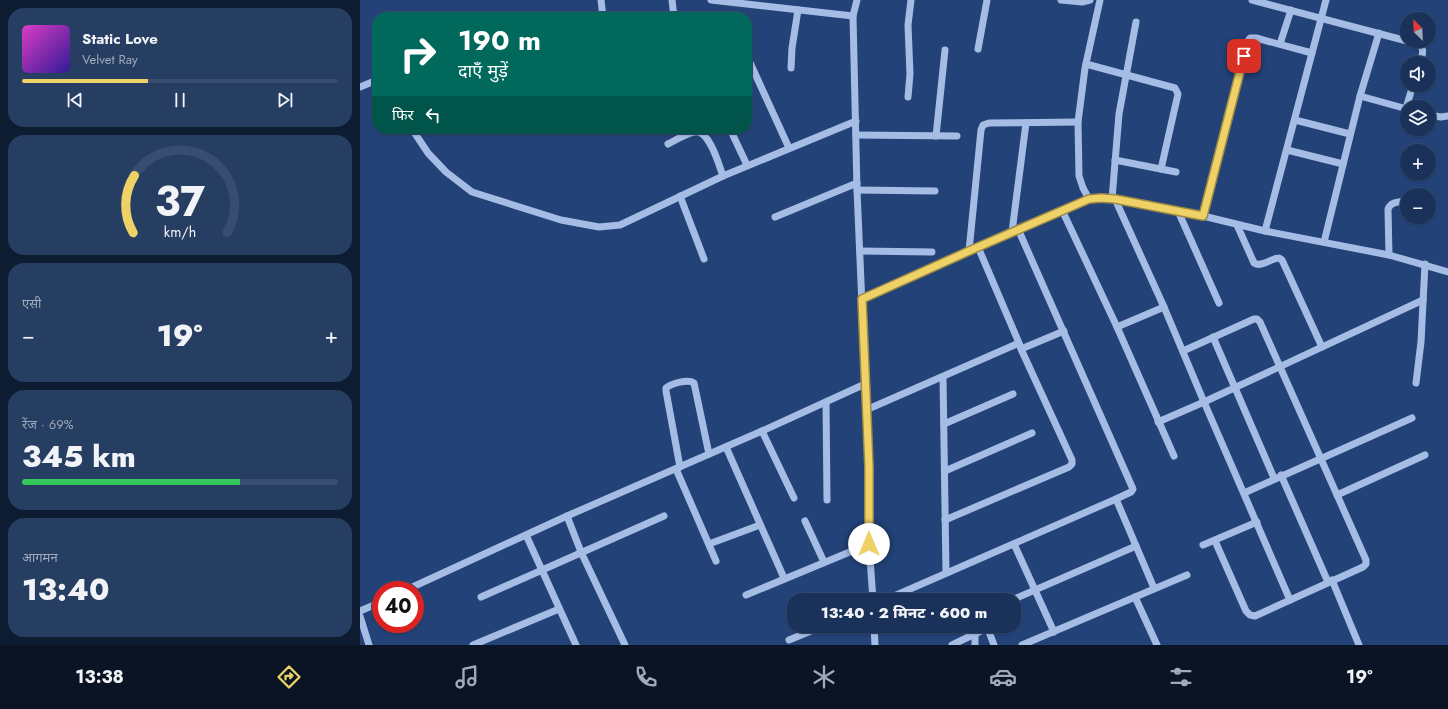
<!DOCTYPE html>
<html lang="hi">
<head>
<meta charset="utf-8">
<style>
	:root { --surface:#1a325a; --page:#273e63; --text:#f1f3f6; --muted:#9faabb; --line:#384d70; --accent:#eed268 }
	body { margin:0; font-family:Jost,"Noto Sans Devanagari",sans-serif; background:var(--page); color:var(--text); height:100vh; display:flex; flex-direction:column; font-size:15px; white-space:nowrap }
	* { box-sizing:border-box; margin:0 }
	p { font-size:13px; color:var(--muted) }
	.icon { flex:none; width:22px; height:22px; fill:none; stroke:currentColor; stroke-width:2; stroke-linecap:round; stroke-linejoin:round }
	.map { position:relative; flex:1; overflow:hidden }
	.panel { display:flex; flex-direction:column; gap:8px; padding:8px; background:#0e1c32; width:360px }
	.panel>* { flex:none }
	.guide { position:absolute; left:12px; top:12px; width:380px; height:122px; border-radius:16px; box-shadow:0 1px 3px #0004,0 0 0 1px var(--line); background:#00695c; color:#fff; overflow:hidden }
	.needle { width:26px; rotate:336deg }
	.fabs { position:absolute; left:1040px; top:12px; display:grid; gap:8px }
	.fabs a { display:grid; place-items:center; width:36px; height:36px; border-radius:50%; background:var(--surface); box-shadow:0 1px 3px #0004,0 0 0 1px var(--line); font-size:20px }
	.speed { position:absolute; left:12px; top:581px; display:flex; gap:8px; font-size:20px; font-weight:700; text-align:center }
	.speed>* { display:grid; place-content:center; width:52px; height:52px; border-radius:50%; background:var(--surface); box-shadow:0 1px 3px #0004,0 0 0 1px var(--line); line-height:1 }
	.speed .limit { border:6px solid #d22; background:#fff; color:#111 }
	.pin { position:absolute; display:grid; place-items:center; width:34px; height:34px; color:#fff; margin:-17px; border-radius:8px; box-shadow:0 2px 6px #0006 }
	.me { position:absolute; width:44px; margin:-22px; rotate:0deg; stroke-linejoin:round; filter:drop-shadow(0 0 3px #0008) }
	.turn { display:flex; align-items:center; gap:14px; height:84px; padding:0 20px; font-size:18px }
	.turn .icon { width:52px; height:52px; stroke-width:2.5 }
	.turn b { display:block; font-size:28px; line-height:34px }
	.then { display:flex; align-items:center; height:38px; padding:0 20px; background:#0003; gap:8px; font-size:15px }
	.big { font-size:30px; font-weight:800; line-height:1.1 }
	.panel .tile { flex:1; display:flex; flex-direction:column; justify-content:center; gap:6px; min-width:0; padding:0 14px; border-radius:16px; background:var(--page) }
	.panel .dial { align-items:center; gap:0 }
	.dial svg { height:104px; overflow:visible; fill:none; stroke:var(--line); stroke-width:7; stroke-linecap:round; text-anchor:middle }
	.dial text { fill:var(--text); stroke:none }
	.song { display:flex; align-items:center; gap:12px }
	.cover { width:48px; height:48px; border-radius:6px; background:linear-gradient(135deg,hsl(310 70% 55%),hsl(250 70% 35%)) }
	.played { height:4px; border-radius:2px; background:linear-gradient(90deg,var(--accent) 40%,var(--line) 40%) }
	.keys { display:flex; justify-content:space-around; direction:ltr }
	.heat { display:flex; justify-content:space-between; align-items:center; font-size:22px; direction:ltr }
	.charge { height:6px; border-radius:3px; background:linear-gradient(90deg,#34c759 69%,var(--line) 0) }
	.trip { position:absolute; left:427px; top:593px; width:234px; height:40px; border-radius:16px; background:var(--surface); box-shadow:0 1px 3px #0004,0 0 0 1px var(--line); font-weight:800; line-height:40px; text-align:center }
	.tabs { display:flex; height:64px; justify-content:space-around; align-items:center; background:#0a1424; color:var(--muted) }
	.tabs .icon { width:28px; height:28px }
	.tabs .selected { color:var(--accent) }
	.tabs b { font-size:18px; color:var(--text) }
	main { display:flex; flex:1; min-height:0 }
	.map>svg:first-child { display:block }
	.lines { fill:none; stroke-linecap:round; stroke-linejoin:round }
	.minor { stroke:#a5bde4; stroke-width:7 }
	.route-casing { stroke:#9b8844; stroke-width:10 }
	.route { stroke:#eed268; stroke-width:7 }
</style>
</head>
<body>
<main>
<section class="panel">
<div class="tile">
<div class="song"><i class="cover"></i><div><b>Static Love</b><p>Velvet Ray</p></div></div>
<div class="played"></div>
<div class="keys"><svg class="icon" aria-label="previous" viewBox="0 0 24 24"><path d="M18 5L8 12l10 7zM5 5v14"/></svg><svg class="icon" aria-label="pause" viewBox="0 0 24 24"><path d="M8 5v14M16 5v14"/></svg><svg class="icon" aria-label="next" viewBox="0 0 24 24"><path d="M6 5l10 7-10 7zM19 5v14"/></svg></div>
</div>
<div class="tile dial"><svg viewBox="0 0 100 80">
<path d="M14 69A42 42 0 1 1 86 69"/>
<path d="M14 69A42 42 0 0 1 15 25" stroke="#eed268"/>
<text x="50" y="56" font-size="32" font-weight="700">37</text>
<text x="50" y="72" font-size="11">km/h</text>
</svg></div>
<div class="tile"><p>एसी</p>
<div class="heat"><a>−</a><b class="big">19°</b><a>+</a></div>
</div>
<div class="tile"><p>रेंज · 69%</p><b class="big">345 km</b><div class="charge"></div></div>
<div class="tile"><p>आगमन</p><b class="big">13:40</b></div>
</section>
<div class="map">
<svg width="1088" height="645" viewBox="0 0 1088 645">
	<rect width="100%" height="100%" fill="#234278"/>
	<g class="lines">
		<g class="minor">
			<path d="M241,0l2,17"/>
			<path d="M312,0l2,17"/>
			<path d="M351,0l142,16"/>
			<path d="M497,0l-4,16 4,174 12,277v77l4,56"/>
			<path d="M701,0l21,2 8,-2"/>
			<path d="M892,0l155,41"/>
			<path d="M1048,41c16,5 17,6 12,22"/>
			<path d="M920,44l11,-34"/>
			<path d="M618,49l9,-49"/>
			<path d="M387,56l42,92"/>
			<path d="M726,64l89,24 3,6 -17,75"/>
			<path d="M431,68l1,-20 6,-38"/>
			<path d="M0,87l17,-7"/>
			<path d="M1000,96l47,13"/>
			<path d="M548,97l2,-23 -2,-49 3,-25"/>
			<path d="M1046,108l7,-23"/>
			<path d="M1069,115l12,2 7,-1"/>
			<path d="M935,120l55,14"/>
			<path d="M52,129l16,24 18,19 26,20 89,28 38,7 21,-2 103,-49 133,-55"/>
			<path d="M370,129l17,36"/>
			<path d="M496,135l101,1"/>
			<path d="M576,136l9,-86"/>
			<path d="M308,144c8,-4 17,-10 26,-12 15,-4 25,33 29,44"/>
			<path d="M927,150l56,14"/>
			<path d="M755,160l61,12"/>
			<path d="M497,190l78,1"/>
			<path d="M320,196l24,63"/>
			<path d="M729,199l-6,-11 -4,-12 -1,-54 7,-54 15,-68"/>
			<path d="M752,199l7,-85 17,-92"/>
			<path d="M755,199l49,108 40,95 86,198"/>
			<path d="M702,210l55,117 57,129"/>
			<path d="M818,211l41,92"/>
			<path d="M843,216l45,-175 2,-3h6l56,15"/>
			<path d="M415,217l82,-34"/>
			<path d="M877,225l17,38c8,5 17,-5 25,-5l3,2 40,87"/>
			<path d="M905,231l61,-231"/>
			<path d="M652,232l14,-109"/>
			<path d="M964,242l36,-146 19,-63"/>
			<path d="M500,251l72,1"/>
			<path d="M609,251l12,-121 2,-5 6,-2 89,-1"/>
			<path d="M1029,255l-1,-46c3,-8 12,-7 19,-8"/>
			<path d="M502,299l200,-89c22,-9 29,-13 53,-11l88,17 62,15 124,24 59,17"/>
			<path d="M757,327l47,-20"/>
			<path d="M853,337l61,141"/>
			<path d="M660,345l1,4 43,-18"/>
			<path d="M823,351l71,-32h3l3,3 106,238v4l-3,3 -108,49 -5,-1 -4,-4 -31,-70"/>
			<path d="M583,377l3,196"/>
			<path d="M1056,383l5,-41 4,-78"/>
			<path d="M466,402l1,98"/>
			<path d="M506,410l153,-67 -41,-96"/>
			<path d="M798,422l46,-20 219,-102"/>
			<path d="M584,424l69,-30"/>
			<path d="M402,431l32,67"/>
			<path d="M366,447l58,131"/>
			<path d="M320,467l-14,-76v-3c6,-5 22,-9 28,-5l15,71"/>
			<path d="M316,469l40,92"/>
			<path d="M585,471l87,-38"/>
			<path d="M921,475l47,107"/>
			<path d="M884,493l168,-75"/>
			<path d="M977,495l88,-40"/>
			<path d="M756,499l38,89"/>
			<path d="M207,516l14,36 44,93"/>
			<path d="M585,520l124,-53 3,-3v-4l-51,-111"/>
			<path d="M445,521l19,41"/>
			<path d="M166,535l50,110"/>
			<path d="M349,544l51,-19"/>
			<path d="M654,544l40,88"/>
			<path d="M843,545l54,-23"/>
			<path d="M972,580l27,65"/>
			<path d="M46,590l161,-74 195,-85 103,-47"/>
			<path d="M386,595l123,-51"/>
			<path d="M121,597l183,-81"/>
			<path d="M775,597l22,48"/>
			<path d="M525,600l231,-101 15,-7 2,-3 -115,-260"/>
			<path d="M652,600l124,-54"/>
			<path d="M0,611l21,-9"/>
			<path d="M0,616l9,29"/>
			<path d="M514,626l1,19"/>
			<path d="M615,634v11"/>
			<path d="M429,640l34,-14"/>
			<path d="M113,645l86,-36"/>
			<path d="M592,645l31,-15h3l3,2 5,13"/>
			<path d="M662,645l165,-70"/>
		</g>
	</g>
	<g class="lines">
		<g class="route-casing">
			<path id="route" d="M509,544v-77l-7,-168 116,-52 111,-48 12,-1 14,1 88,17 41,-160"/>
		</g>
		<use href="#route" class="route"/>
	</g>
</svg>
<div class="fabs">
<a><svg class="needle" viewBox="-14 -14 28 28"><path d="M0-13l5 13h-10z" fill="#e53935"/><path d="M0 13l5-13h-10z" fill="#9faabb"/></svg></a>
<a><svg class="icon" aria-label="sound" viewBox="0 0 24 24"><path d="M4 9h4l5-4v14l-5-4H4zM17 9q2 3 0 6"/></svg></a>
<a><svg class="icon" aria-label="layers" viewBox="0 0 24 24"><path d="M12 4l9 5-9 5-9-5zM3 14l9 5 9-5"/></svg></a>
<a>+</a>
<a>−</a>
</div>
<div class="speed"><div class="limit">40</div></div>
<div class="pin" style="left:884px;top:56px;background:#d93025"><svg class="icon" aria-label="arrive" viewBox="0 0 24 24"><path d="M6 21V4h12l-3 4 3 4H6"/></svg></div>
<svg class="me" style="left:509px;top:544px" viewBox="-20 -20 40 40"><circle r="19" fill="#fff"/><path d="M0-13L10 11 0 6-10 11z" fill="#eed268"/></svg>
<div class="trip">13:40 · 2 मिनट · 600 m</div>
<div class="guide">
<div class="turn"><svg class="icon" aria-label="right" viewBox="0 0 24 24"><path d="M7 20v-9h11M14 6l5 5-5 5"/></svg><div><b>190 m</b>दाएँ मुड़ें</div></div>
<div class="then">फिर<svg class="icon" aria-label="left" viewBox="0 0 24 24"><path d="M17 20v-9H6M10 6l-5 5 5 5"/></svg></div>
</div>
</div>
</main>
<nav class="tabs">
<b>13:38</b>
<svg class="icon selected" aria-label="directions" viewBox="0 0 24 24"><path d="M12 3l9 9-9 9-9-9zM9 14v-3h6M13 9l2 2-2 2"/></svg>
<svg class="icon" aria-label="music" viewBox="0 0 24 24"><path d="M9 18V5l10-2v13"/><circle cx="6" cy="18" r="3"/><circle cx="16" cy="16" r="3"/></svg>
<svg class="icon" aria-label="phone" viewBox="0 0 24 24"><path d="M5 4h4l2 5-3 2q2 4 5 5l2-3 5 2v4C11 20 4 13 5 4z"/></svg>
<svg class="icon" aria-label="climate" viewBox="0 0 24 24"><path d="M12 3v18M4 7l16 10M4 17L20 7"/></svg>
<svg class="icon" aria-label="car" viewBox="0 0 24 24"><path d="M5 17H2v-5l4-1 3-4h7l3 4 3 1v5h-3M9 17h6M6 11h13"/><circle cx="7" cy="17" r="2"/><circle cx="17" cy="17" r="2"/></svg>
<svg class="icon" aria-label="filters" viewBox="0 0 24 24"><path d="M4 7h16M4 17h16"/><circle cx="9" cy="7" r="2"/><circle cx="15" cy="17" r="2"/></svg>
<b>19°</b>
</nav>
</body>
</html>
